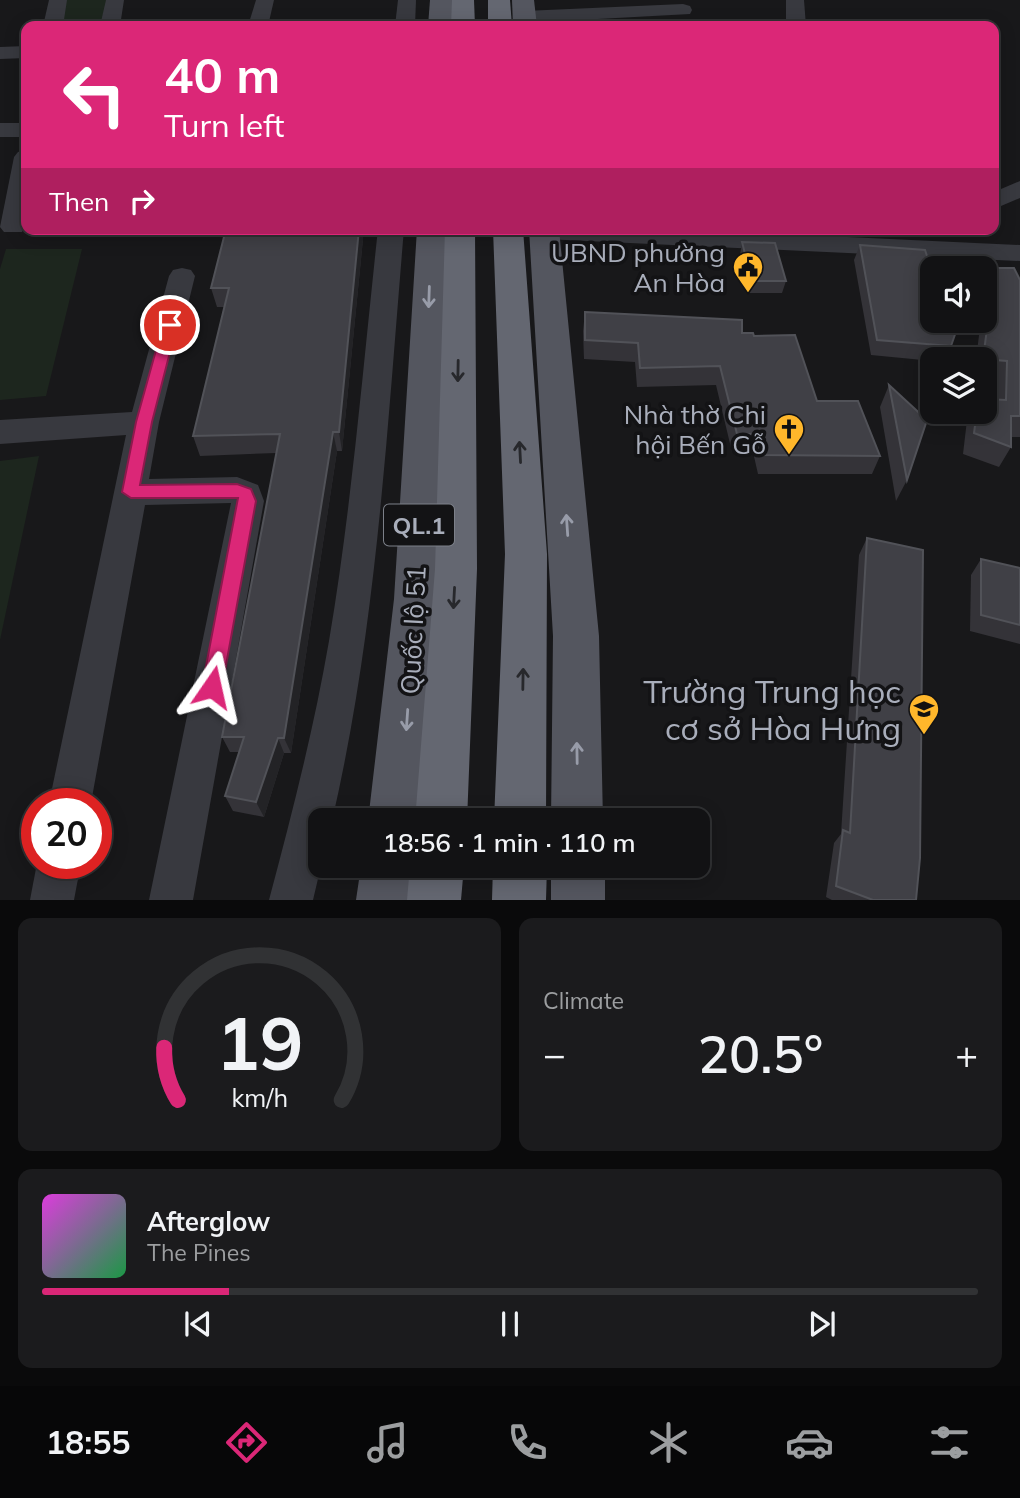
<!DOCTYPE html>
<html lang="en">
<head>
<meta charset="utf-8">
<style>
	:root { --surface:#121214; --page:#1b1b1d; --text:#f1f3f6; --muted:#9c9ea0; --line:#313234; --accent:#db2777 }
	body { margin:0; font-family:Mulish,sans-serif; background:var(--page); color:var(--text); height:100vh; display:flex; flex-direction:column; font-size:26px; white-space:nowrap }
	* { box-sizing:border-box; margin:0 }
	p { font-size:23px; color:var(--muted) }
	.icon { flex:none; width:38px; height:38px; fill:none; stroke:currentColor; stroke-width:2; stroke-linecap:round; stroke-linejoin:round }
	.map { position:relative; height:900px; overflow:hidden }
	.details { display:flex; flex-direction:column; gap:18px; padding:18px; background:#0a0a0b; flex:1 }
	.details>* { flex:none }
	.top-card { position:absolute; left:21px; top:21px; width:978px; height:214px; border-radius:14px; box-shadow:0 4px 18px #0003,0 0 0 2px var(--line); background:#db2777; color:#fff; overflow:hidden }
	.controls { position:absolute; left:920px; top:256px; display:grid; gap:14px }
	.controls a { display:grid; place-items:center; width:77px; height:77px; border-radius:14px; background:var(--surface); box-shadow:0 4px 18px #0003,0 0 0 2px var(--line); font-size:35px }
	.speed { position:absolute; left:21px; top:788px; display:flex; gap:14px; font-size:35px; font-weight:700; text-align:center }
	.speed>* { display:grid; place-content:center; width:91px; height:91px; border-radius:50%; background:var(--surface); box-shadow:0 4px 18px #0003,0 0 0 2px var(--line); line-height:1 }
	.speed .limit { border:10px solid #d22; background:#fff; color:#111 }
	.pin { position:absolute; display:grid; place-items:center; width:60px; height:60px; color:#fff; margin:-30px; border:4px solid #fff; border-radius:50%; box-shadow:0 2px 7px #0007 }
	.me { position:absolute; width:77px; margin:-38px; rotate:11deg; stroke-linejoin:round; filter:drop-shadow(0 0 5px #0008) }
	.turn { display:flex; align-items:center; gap:24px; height:147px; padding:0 28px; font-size:32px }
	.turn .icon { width:91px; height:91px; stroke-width:2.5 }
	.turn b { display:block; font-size:49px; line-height:60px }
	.then { display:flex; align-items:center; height:66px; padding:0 28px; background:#0003; gap:14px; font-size:26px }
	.big { font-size:52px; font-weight:600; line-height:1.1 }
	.details .card { flex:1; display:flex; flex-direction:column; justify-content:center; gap:10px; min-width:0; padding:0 24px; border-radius:14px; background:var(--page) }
	.details .dial { align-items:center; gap:0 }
	.dial svg { height:182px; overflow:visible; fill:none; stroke:var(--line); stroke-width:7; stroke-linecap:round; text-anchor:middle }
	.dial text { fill:var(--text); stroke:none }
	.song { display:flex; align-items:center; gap:21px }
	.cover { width:84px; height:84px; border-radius:10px; background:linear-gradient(135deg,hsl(300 70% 55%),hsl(140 70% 35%)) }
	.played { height:7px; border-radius:4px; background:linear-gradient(90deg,var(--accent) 20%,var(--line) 20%) }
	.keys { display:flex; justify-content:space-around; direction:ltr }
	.heat { display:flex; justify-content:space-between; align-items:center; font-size:38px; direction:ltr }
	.details .tiles { flex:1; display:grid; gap:18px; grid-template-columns:1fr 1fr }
	.card:last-child { grid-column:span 2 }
	.trip { position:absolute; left:308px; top:808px; width:402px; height:70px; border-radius:14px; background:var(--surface); box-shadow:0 4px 18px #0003,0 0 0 2px var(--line); font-weight:600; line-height:70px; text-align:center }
	.tabs { display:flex; height:112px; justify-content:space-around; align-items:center; background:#070708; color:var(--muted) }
	.tabs .icon { width:49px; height:49px }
	.tabs .selected { color:var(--accent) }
	.tabs b { font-size:32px; color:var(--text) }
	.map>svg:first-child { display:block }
	.green { fill:#1d261e }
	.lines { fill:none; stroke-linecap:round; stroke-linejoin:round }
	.minor { fill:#38393f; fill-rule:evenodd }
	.major { fill:#54565f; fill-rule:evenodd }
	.highway { fill:#646771; fill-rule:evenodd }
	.wall { fill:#343338 }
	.shaded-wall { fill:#232326 }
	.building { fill:#404046; stroke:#515258; stroke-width:2 }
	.oneway { stroke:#989ca9 }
	.oneway2 { stroke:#27282c }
	.route { fill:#db2777; stroke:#8e194d; stroke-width:2 }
	.labels { text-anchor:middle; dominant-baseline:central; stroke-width:7; stroke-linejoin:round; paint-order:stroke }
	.shield { fill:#131315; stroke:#7c8089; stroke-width:2 }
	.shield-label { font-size:24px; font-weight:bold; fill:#a9aebb }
	.poi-label { font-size:26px; fill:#a9aebb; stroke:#131315; text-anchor:end }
	.street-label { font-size:26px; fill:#a9aebb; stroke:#131315 }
	.near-poi-label { font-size:32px; fill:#a9aebb; stroke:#131315; text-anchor:end }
</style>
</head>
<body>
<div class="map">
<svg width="1020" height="900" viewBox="0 0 1020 900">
	<rect width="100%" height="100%" fill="#18181a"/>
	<g class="green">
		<path d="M65,0h43l-4,26h-45z"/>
		<path d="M6,249h76l-36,147 -46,4v-131z"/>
		<path d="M39,456l-39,184v-179z"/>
	</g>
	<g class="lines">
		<g class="minor">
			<path d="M49,0h18l-4,26h-20z"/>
			<path d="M106,0h18l-4,26h-20z"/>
			<path d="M256,0h18l-6,26h-20z"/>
			<path d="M398,0h18l-1,26h-20z"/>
			<path d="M786,0h18l2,26h-20z"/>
			<path d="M683,4l7,2 2,4 -2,4 -166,9 -10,-6 10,-6z"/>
			<path d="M26,46v12l-26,1v-12z"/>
			<rect x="0" y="123" width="26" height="14"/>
			<path d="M26,150v73l-4,9h-18l-4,-5 14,-70 4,-5z"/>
			<path d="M1020,181v17l-26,11v-17z"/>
			<path d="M378,229h26c-17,199 -27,397 -72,592h-12l1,45 -8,34h-44c23,-86 45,-172 60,-259 23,-136 34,-275 49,-412z"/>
			<path d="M533,229h140l347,16v16l-476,-22 -9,-3z"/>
			<path d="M182,268l9,2 4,6 -36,146 -10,57 88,-2 21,8 6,16 -71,399h-44l82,-397 -86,2 -54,298h-42l77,-368 -126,9v-24l132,-8 37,-136 4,-6z"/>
			<path d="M37,863h44l-7,37h-44z"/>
		</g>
		<g class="major">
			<path d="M430,0h22v26h-24z"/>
			<path d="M512,0h22l3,26h-24z"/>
			<path d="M417,229h30c-4,198 -6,395 -27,592h-52l26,-222z"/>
			<path d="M529,229h30l40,407 4,185h-52l2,-185z"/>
			<path d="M361,866h54l-5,34h-54z"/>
			<rect x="551" y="866" width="54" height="34"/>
		</g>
		<g class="highway">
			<path d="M452,0h22l1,26h-24z"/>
			<path d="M488,0h22l2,26h-24z"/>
			<path d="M445,229h30l2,340 -10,252h-52l20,-252z"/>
			<path d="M493,229h30l24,325 -1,267h-52l11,-267z"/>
			<path d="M410,866h54l-3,34h-54z"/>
			<path d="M493,866h54l-1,34h-54z"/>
		</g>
	</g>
	<g class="wall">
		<path d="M226,229h136l1,10 -21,212h-5l-46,302h-7l-20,64 -31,-6 -8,-15 14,-44h-9l-8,-15 54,-284 -76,3 -7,-20 31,-129h-7l-6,-19z"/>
		<path d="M742,242l44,39 -4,12h-33l-9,-38z"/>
		<path d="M860,245l91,101 -6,13h-12v2l-62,-6 -17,-95z"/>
		<path d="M995,268l25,12v157h-9v10l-12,20 -36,-13 4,-34 5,-9h13l10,-12 1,-17 -11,-1v-22h-9l5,-39h4v-32z"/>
		<path d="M585,312l157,21 12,3 63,65 63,55 -8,18h-114l-5,-22h-21l-16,-67 -79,2 -2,-25 -51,-3 -1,-28z"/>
		<path d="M889,385l18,95 -11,21 -16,-94z"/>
		<path d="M867,538l49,362h-84l-6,-3 8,-54 7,-9 18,-279z"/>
		<path d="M981,559l39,9v76l-50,-13 1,-56z"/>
	</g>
	<g class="shaded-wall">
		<path d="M359,229h3l1,10 -21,212 -3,-19z"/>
		<path d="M333,432l4,19 -46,302 -7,-15z"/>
		<path d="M278,738l6,15 -20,64 -8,-15z"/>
	</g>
	<g class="building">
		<path d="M226,229h133l-20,203h-6l-49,306h-6l-22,64 -31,-6 19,-59h-22l58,-303 -87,2 36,-148h-18z"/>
		<path d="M742,242l33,1 11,38h-34z"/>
		<path d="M860,245l65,5 2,6 30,1 5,11h-29v52h27l-9,26 -74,-6z"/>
		<path d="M995,268h19l6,12v136h-9v31l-37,-14 3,-22h8v-12l21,1 1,-39 -24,-2z"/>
		<path d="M585,312l157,8v13h11l1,3 41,-1 22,66h41l22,55 -117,-1 -5,-21h-21l-17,-68 -80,2 -2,-25 -53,-3z"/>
		<path d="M889,385l38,35 -20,60z"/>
		<path d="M867,538l56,12 -3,308 -4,42h-43l-37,-14 7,-56 7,3z"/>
		<path d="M981,559l39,9v57l-39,-10z"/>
	</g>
	<defs><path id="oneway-shaft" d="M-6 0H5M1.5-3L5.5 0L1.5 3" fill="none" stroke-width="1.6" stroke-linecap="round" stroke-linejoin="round" transform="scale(1.75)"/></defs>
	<g class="oneway">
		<use href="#oneway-shaft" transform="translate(429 297) rotate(92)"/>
		<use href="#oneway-shaft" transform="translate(567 525) rotate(-94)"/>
		<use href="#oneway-shaft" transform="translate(407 720) rotate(94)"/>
		<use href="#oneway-shaft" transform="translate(577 753) rotate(-91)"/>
	</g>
	<g class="oneway2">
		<use href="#oneway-shaft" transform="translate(458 371) rotate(91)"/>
		<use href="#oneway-shaft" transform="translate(520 452) rotate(-93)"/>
		<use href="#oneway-shaft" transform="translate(454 598) rotate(93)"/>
		<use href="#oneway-shaft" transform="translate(523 679) rotate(-89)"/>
	</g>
	<path class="route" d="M170,320l7,5 -25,97 -12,63 97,-1 14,5 5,12 -34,186 -3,6 -7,3 -7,-3 -3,-6 36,-189h-107l-9,-6 14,-70 27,-97z"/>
	<defs>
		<g id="civic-pin" transform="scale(1.575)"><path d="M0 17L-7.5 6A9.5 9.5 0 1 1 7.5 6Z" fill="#ffb72b" stroke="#131315"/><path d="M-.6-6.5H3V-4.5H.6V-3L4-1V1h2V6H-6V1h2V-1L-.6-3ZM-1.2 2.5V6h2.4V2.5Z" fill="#111"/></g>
		<g id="church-pin" transform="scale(1.575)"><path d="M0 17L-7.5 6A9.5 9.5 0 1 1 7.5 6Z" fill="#ffb72b" stroke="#131315"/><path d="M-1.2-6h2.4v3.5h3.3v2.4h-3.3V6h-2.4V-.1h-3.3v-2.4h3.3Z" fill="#111"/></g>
		<g id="school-pin" transform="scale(1.575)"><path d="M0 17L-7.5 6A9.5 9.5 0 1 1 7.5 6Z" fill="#ffb72b" stroke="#131315"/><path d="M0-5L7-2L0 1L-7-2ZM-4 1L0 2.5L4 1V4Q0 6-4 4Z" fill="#111"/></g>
	</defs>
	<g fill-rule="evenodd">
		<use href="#civic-pin" x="748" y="267"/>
		<use href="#church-pin" x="789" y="429"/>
		<use href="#school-pin" x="924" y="709"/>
	</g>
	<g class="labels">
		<rect class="shield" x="384" y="504.5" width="70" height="41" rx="5"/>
		<g class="shield-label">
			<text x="419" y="525">QL.1</text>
		</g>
		<g class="poi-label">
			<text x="725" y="252">UBND phường<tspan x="725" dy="30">An Hòa</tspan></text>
			<text x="766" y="414">Nhà thờ Chi<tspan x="766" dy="30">hội Bến Gỗ</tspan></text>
		</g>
		<g class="street-label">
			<text transform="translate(413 630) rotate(-87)">Quốc lộ 51</text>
		</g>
		<g class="near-poi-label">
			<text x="901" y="691">Trường Trung học<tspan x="901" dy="37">cơ sở Hòa Hưng</tspan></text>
		</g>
	</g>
</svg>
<div class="controls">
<a><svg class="icon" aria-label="sound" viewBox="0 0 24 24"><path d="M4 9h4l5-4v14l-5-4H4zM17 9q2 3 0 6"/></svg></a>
<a><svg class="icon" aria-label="layers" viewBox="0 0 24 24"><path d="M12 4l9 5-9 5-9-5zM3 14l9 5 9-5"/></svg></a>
</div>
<div class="speed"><div class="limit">20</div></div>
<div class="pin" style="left:170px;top:325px;background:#d93025"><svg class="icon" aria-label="arrive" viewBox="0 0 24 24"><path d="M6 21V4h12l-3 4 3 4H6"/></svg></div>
<svg class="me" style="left:212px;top:687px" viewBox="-20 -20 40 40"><path d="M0-17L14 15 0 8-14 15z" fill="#db2777" stroke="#fff" stroke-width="4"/></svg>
<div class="trip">18:56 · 1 min · 110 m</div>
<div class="top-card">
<div class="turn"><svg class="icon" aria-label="left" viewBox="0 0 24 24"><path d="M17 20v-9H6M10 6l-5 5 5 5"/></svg><div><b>40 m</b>Turn left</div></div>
<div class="then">Then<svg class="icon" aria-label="right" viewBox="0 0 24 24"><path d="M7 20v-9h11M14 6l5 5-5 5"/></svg></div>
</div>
</div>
<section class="details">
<div class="tiles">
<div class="card dial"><svg viewBox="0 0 100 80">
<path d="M14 69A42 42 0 1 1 86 69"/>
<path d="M14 69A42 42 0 0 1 8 46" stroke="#db2777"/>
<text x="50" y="56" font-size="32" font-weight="700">19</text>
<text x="50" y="72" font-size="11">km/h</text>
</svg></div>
<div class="card"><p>Climate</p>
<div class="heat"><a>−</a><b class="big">20.5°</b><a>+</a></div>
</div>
<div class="card">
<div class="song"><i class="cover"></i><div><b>Afterglow</b><p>The Pines</p></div></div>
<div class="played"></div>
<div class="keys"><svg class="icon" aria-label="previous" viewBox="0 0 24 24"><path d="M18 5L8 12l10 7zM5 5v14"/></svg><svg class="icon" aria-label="pause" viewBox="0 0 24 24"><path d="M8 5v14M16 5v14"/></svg><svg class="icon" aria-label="next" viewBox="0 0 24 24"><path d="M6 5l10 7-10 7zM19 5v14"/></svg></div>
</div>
</div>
</section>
<nav class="tabs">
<b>18:55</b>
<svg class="icon selected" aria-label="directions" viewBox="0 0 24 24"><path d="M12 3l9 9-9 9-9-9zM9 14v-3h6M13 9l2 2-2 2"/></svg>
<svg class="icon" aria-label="music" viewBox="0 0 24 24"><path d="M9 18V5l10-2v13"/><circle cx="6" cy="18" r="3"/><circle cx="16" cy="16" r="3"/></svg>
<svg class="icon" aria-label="phone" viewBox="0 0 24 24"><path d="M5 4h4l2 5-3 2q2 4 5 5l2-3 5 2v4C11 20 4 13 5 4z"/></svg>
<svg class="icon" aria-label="climate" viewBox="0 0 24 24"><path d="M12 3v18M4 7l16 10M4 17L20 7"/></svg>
<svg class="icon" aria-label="car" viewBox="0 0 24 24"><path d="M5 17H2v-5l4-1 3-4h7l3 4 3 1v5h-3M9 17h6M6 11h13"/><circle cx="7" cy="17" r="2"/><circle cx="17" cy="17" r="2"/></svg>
<svg class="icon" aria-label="filters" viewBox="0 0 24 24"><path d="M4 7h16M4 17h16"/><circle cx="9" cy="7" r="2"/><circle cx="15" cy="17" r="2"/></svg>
</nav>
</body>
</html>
